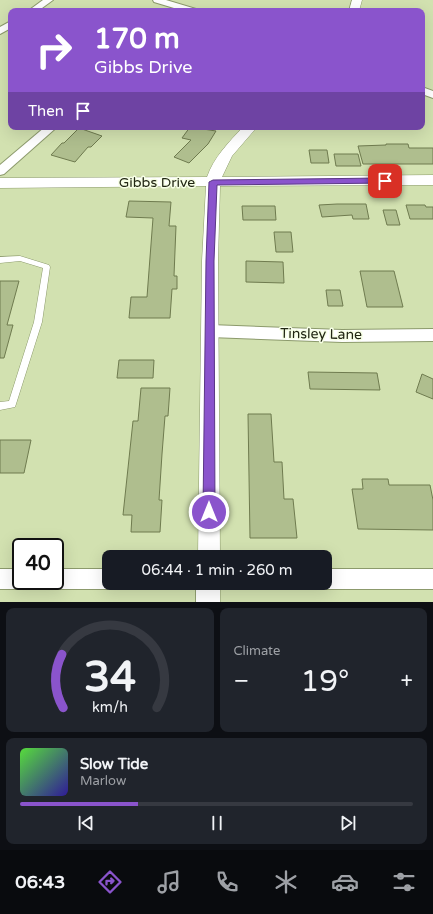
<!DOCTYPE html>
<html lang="en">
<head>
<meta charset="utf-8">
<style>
	:root { --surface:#171b24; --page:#20242c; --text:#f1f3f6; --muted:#9ea1a6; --line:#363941; --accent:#8a54cc }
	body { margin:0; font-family:"Varela Round",sans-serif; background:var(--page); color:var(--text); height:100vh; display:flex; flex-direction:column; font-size:15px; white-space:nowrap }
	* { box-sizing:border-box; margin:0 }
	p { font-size:13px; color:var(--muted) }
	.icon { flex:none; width:22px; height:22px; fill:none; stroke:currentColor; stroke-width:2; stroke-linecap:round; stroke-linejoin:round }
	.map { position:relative; height:602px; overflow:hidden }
	.details { display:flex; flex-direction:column; gap:6px; padding:6px; background:#0d0f14; flex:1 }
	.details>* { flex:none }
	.hud { position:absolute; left:8px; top:8px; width:417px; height:122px; border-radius:8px; box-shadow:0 4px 16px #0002; background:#8a54cc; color:#fff; overflow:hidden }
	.speed { position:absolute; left:12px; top:538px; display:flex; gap:8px; font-size:20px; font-weight:700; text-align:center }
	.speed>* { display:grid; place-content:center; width:52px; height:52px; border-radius:50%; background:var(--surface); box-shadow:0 4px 16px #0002; line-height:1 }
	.speed .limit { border:2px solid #111; border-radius:6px; background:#fff; color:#111 }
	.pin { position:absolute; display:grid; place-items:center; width:34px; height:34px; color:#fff; margin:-17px; border-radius:8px; box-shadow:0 2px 6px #0006 }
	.me { position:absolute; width:44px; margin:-22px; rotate:0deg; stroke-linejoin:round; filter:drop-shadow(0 0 3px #0008) }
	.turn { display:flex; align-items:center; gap:14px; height:84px; padding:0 20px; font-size:18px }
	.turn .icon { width:52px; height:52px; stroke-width:2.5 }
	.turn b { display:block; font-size:28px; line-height:34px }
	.then { display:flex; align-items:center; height:38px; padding:0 20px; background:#0003; gap:8px; font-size:15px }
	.big { font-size:30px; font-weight:600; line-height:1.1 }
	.details .card { flex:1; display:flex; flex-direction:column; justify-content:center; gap:6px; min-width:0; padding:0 14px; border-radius:8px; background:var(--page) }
	.details .dial { align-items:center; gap:0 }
	.dial svg { height:104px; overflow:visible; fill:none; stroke:var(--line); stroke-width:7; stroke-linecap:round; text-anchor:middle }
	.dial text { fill:var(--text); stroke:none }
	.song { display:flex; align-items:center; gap:12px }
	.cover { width:48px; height:48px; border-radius:6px; background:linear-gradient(135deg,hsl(110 70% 55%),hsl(250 70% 35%)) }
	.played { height:4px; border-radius:2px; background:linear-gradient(90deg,var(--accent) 30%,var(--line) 30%) }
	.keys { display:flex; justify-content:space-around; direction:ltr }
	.heat { display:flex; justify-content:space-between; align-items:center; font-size:22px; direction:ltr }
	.details .tiles { flex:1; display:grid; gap:6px; grid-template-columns:1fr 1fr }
	.card:last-child { grid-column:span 2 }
	.trip { position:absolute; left:102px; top:550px; width:230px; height:40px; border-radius:8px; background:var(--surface); box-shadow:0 4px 16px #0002; font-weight:600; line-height:40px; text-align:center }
	.dock { display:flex; height:64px; justify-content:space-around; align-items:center; background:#090b0e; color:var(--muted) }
	.dock .icon { width:28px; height:28px }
	.dock .active { color:var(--accent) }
	.dock b { font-size:18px; color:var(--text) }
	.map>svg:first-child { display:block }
	.building { fill:#afbe8e; stroke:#6f7b4f }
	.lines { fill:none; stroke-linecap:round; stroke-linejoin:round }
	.service-casing { stroke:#8c9a6c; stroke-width:1 }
	.minor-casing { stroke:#8c9a6c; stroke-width:2 }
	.tertiary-casing { stroke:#8c9a6c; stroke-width:1 }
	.service { fill:#fff; fill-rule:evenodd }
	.minor { fill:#fff; fill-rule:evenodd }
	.tertiary { fill:#fff; fill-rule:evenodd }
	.route { fill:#8a54cc; stroke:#5a3785 }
	.labels { text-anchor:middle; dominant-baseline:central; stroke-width:3; stroke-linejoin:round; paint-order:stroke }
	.street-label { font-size:14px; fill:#212613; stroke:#f7ffe6 }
</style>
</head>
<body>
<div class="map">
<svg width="433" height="602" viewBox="0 0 433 602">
	<rect width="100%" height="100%" fill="#d2e1b0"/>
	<g class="building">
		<path d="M190,127l26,4 -8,13 -19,19 -15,-6 17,-17 -9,-2z"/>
		<path d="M79,128l23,8 -11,11h-3l-13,15 -24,-7 11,-12h2z"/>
		<path d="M386,144h22l1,4h24v16h-70l-5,-18 28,-1z"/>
		<path d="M309,150h18l2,13h-18z"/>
		<path d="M334,154h24l3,12h-25z"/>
		<path d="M129,201l42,1 -2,24h7l-2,50h3v13h-5l-2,29h-41l2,-21h16l6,-79 -27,-1z"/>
		<path d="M337,204h29l3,15h-16l-1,-4 -30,2 -3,-12z"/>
		<path d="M406,205h19l1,2h7v12h-23z"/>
		<path d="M242,206h33l1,14h-33z"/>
		<path d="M383,210h13l4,15h-13z"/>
		<path d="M274,232h17l2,20h-17z"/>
		<path d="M246,261l37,1 1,21 -38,-1z"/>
		<path d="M360,271h34l9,36h-36z"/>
		<path d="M0,281h19l-12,44h6l-9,33h-4z"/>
		<path d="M326,290h14l3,16h-15z"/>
		<path d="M119,360h35l-1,18h-36z"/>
		<path d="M308,372l69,1 3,17 -70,-1z"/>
		<path d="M422,374l11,5v20l-17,-7z"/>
		<path d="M141,388h29l-2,28h-3l-3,38 -3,46h3l-2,32h-29l1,-17h-9l10,-94h5z"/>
		<path d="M248,414h23l3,48h8l2,37h9l4,39h-47z"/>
		<path d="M0,440h31l-7,33h-24z"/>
		<path d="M362,479h26l1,6h41l3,15v30l-75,-1 -6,-40h11z"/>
	</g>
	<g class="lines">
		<g class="service-casing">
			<path id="service" d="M20,256l29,9 1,2 -8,55 -26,82 -1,3 -15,3v-8l9,-1 25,-79 9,-54 -23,-7 -20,2v-6z"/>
		</g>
		<g class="minor-casing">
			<g id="minor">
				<path d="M43,0h10l-15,11h-10z"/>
				<path d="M153,0h13l30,9 1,2h-13l-30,-9z"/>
				<path d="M11,21v7l-11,6v-7z"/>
				<path d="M422,87l11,4v7l-11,-4z"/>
				<path d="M45,127h12l-53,47 -4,1v-10z"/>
				<path d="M210,325l132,5 91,-1v12l-91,1 -132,-5 -5,-2 -2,-4 2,-4z"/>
				<path d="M0,569h21v12h9l-2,5 -7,3h-21z"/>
				<path d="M55,569h54v14h8l-1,3 -7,3h-54l-7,-3 -2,-5h9z"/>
				<path d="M325,569h108v20h-108l-7,-3 -1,-3h8z"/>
			</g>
		</g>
		<g class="tertiary-casing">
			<g id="tertiary">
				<path d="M352,0h10l-3,11h-10z"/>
				<path d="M243,127h14l-25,29 -10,21 211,-2v10l-213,1 -2,75 2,296h-22l4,-296 4,-75 -206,2v-10l207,-1c7,-20 22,-35 36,-50z"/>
				<rect x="196" y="583" width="24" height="19"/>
			</g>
		</g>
		<use href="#service" class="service"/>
		<use href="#minor" class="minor"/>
		<use href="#tertiary" class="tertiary"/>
	</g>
	<path class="route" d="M385,178l2,1v4l-170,2 -3,76 1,251 -2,4 -4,2 -4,-2 -2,-4 3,-251 3,-79 4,-2z"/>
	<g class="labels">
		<g class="street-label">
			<text x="157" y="182">Gibbs Drive</text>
			<text transform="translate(321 334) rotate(1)">Tinsley Lane</text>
		</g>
	</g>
</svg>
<div class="speed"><div class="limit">40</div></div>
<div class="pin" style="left:385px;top:181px;background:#d93025"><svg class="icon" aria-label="arrive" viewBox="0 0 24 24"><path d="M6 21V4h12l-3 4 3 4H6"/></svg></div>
<svg class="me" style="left:209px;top:512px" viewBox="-20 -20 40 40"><circle r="17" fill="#8a54cc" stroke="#fff" stroke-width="3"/><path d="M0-11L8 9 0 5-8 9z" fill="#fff"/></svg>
<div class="trip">06:44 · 1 min · 260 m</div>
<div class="hud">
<div class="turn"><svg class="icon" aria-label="right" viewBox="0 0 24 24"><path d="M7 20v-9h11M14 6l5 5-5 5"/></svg><div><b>170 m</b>Gibbs Drive</div></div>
<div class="then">Then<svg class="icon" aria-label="arrive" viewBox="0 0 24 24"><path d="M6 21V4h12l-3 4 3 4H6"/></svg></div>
</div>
</div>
<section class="details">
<div class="tiles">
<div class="card dial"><svg viewBox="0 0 100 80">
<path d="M14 69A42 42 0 1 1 86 69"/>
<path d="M14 69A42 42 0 0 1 13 28" stroke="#8a54cc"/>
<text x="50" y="56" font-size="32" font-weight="700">34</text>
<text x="50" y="72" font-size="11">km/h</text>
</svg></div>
<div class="card"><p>Climate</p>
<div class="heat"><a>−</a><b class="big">19°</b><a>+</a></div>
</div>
<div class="card">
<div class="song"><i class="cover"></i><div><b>Slow Tide</b><p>Marlow</p></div></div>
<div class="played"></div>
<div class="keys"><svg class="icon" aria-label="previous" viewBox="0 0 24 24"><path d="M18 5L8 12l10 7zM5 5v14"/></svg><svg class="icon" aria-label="pause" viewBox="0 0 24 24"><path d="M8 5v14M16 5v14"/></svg><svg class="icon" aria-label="next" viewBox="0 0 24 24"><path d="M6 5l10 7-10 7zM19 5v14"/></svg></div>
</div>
</div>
</section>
<nav class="dock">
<b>06:43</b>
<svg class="icon active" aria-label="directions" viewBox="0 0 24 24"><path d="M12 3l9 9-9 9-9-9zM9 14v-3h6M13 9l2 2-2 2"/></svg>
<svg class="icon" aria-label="music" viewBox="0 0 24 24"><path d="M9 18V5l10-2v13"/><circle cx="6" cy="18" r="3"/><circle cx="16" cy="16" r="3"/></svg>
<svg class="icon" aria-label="phone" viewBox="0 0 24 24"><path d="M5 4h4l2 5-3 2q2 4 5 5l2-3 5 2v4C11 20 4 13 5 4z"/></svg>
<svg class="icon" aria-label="climate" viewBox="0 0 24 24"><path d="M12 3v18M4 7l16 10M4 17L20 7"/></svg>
<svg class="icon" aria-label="car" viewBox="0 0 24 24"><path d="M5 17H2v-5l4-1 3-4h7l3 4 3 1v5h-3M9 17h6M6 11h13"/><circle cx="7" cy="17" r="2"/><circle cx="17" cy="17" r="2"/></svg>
<svg class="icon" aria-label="filters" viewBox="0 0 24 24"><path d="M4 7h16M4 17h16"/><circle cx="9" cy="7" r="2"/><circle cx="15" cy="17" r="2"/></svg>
</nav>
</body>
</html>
